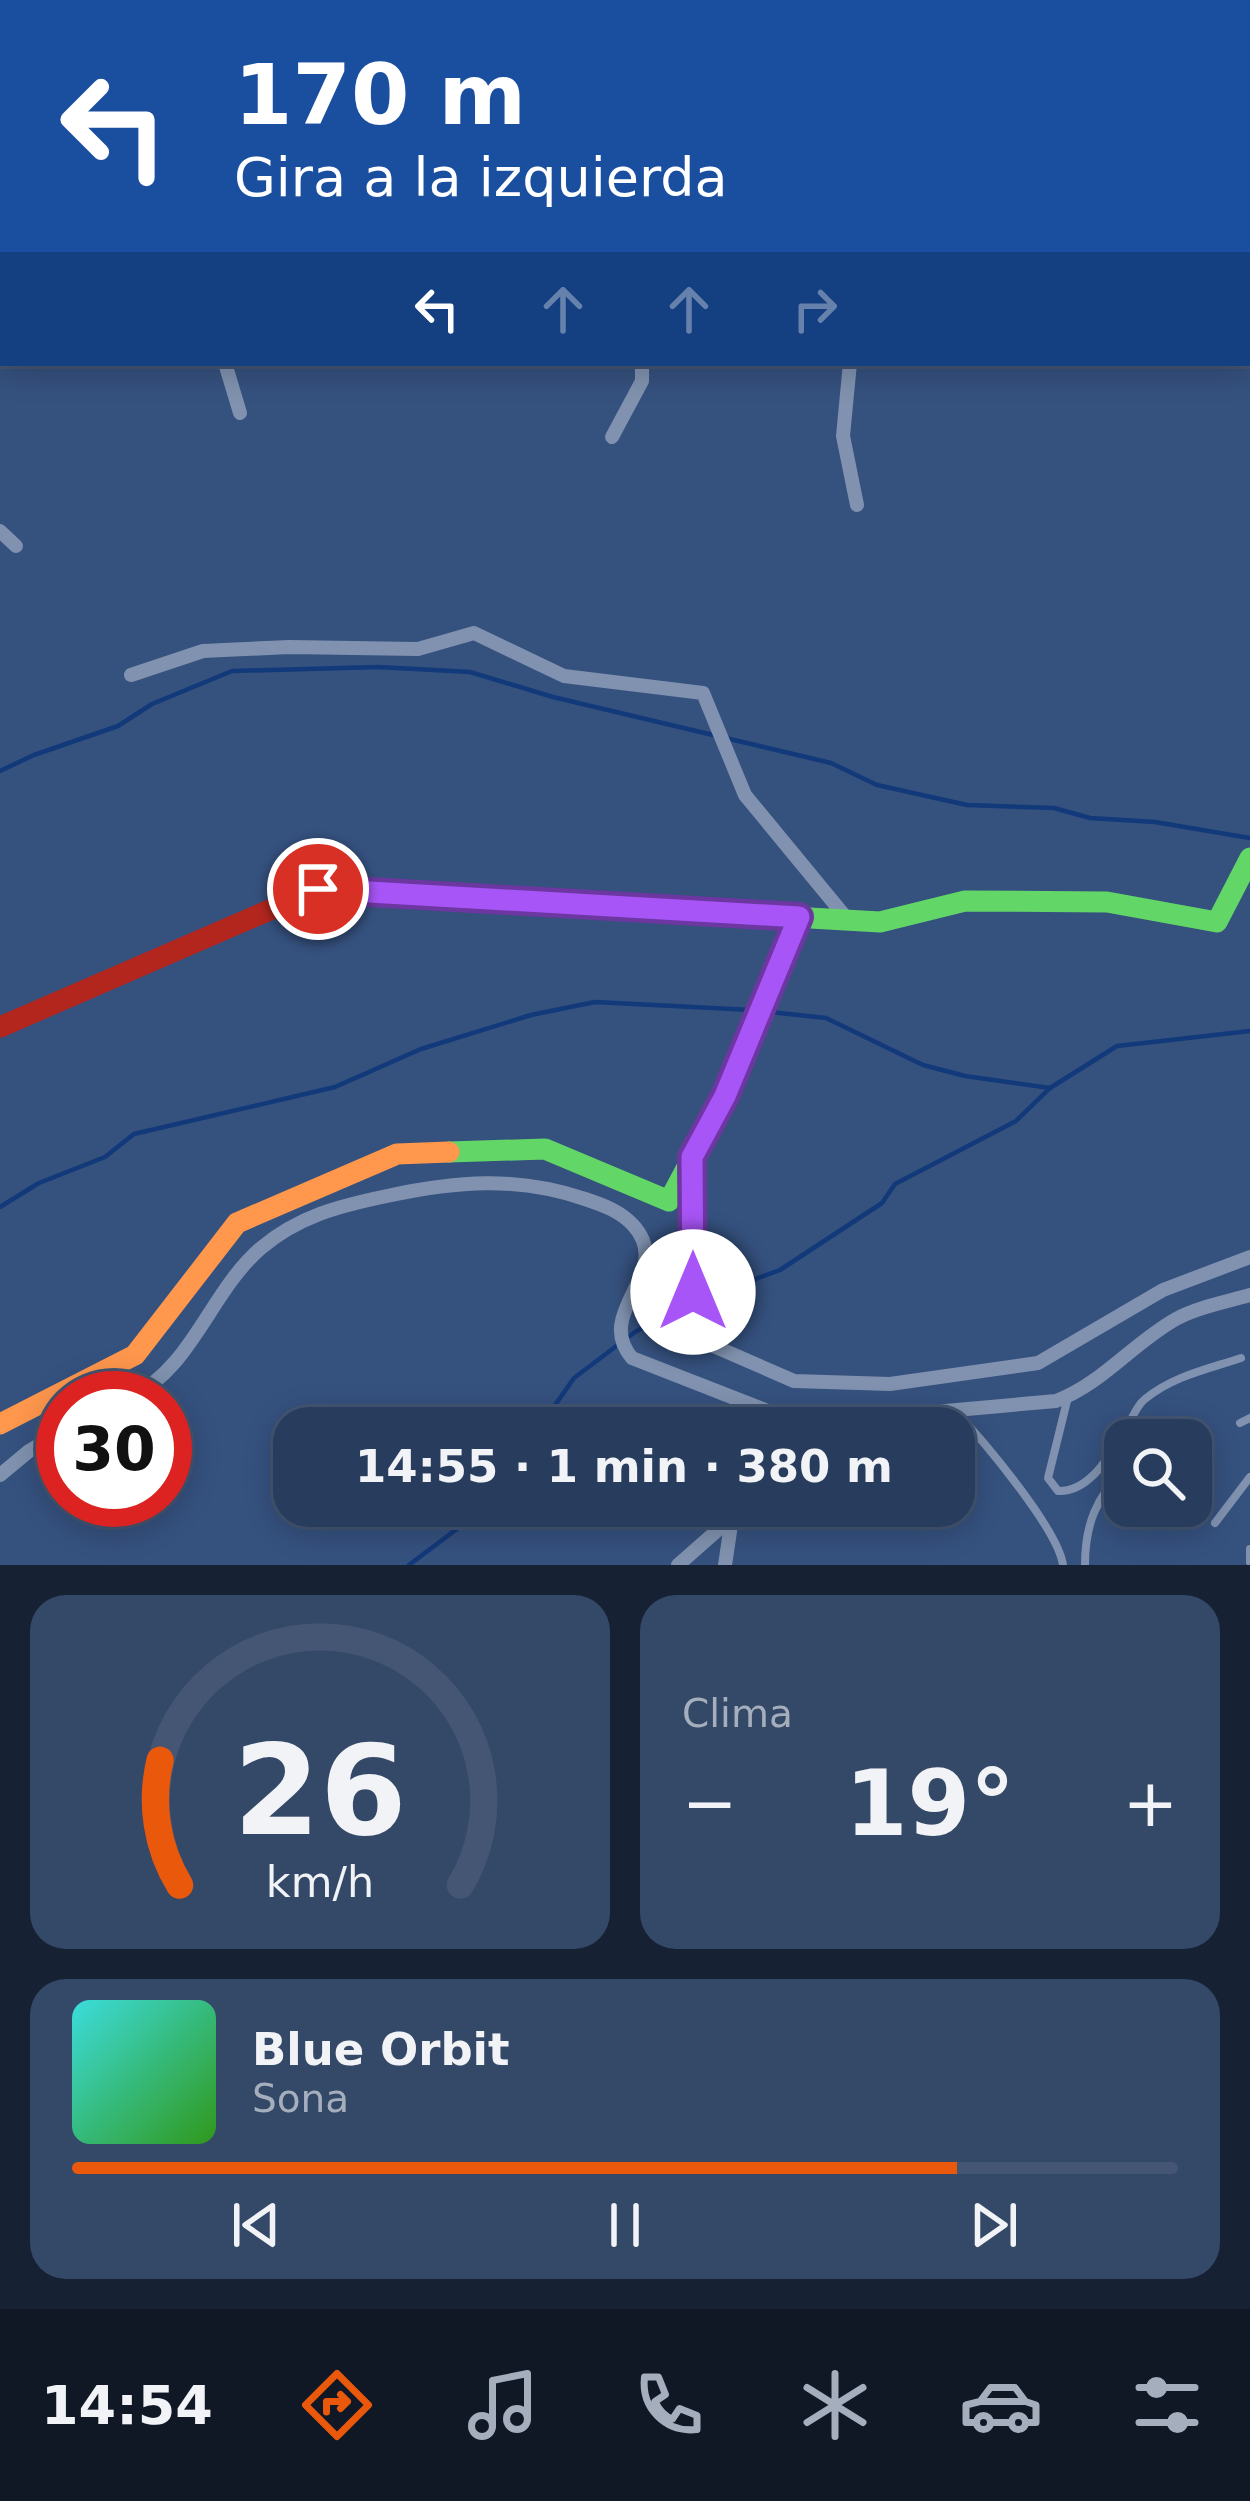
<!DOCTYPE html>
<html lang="es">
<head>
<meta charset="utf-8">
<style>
	:root { --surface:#283d5e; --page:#344867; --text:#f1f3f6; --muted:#a5aebc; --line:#445673; --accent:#ea580c }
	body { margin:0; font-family:"DejaVu Sans",sans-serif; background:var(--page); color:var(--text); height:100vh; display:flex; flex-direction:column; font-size:45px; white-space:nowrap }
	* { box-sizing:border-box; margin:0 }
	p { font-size:39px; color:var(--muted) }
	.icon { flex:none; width:66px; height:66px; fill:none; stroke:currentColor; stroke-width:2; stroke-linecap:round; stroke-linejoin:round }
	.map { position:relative; height:1565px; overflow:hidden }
	.panel { display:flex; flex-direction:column; gap:30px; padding:30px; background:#162234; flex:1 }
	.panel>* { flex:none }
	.guide { position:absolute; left:0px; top:0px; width:1251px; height:366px; box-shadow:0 6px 30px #0003,0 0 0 3px var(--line); background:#1a4fa0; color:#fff; overflow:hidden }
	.controls { position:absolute; left:1104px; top:1419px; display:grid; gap:24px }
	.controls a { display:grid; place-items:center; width:108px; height:108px; border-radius:24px; background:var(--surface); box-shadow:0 6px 30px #0003,0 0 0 3px var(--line); font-size:60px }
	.speed { position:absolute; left:36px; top:1371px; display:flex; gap:24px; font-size:60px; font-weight:700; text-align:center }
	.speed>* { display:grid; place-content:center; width:156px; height:156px; border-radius:50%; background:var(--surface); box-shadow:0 6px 30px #0003,0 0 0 3px var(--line); line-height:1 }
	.speed .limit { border:18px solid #d22; background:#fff; color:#111 }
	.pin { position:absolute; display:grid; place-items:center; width:102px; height:102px; color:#fff; margin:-51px; border:6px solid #fff; border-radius:50%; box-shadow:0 3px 12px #0007 }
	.me { position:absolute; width:132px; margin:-66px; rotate:0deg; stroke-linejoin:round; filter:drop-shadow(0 0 9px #0008) }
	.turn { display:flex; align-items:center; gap:42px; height:252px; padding:0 36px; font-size:54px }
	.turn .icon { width:156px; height:156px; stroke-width:2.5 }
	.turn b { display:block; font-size:84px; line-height:102px }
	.lanes { display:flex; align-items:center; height:114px; padding:0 36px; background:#0003; justify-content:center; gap:60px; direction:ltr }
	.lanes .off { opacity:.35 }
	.big { font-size:90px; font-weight:600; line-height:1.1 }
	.panel .tile { flex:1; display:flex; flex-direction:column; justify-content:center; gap:18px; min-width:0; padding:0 42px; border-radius:36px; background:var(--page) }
	.panel .dial { align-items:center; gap:0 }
	.dial svg { height:312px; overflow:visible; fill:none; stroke:var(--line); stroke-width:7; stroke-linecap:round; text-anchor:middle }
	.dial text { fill:var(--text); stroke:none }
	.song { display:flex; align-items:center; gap:36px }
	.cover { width:144px; height:144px; border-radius:18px; background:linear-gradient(135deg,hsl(180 70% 55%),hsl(110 70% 35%)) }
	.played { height:12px; border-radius:6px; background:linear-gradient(90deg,var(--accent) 80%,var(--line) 80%) }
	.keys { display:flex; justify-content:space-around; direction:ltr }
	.heat { display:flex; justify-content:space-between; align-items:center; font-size:66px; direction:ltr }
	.panel .tiles { flex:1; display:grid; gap:30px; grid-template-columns:1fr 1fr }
	.tile:last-child { grid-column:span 2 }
	.trip { position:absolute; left:273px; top:1407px; width:702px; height:120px; border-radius:36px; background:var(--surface); box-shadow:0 6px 30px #0003,0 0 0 3px var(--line); font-weight:600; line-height:120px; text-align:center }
	.tabs { display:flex; height:192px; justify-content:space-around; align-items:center; background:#101826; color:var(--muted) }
	.tabs .icon { width:84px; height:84px }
	.tabs .selected { color:var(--accent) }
	.tabs b { font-size:54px; color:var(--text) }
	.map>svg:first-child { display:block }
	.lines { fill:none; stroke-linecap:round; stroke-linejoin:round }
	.stream { stroke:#12397a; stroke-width:4.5 }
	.lane { stroke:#8092af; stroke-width:8 }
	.street { stroke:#8092af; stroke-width:14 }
	.fast { stroke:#63d668; stroke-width:21 }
	.slow { stroke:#ff974d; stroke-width:21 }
	.jam { stroke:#b3261e; stroke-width:21 }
	.route-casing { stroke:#6d37a1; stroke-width:30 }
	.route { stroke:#a855f7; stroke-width:21 }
</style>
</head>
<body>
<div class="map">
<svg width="1250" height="1565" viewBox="0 0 1250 1565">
	<rect width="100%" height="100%" fill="#35517e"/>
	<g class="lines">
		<g class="stream">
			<path d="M156,0l4,3"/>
			<path d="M0,771l34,-16 84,-29 34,-22 80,-33 146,-4 92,5 83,25 278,66 46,22 90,20 87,3 36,10 65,4 95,16"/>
			<path d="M770,1012l56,6 97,47 42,11 85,12"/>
			<path d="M0,1207l39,-24 66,-26 29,-23 201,-47 86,-38 110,-34 64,-13 157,8"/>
			<path d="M699,1300l81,-30 102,-67 13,-19 121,-63 34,-33 67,-42 133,-15"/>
			<path d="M539,1428l35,-50 61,-46 53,-29"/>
			<path d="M409,1565l57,-43 13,-16"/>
		</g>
		<g class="lane">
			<path d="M1068,1397l-20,81 10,13c32,1 51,-35 67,-60 7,-11 10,-24 20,-32 28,-23 63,-30 96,-41"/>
			<path d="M955,1411c27,28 103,118 108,154"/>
			<path d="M1240,1423l10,-5"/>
			<path d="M954,1465l11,-3 4,-16 -2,-22"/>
			<path d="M1215,1523l35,-46"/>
			<path d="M1250,1549v13"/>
			<path d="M1085,1565c0,-40 11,-68 40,-96"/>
		</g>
		<g class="street">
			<path d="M430,0v3"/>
			<path d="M613,0l2,3"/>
			<path d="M572,3l2,-3"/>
			<path d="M1248,213l2,-1"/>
			<path d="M1248,243l2,-1"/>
			<path d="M0,250l3,-2"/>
			<path d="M0,282l3,-4"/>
			<path d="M225,363l15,50"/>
			<path d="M850,363l-7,73 14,69"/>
			<path d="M612,437l30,-56v-18"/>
			<path d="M0,531l16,15"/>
			<path d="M131,675l72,-24 86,-4 129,2 56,-16 90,43 139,17 42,102 103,125"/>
			<path d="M692,1162l1,175 101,44 96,3 148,-21 125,-73 87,-33"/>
			<path d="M130,1398c64,-32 79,-105 131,-150 38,-32 78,-42 126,-52 69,-15 130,-20 198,3 18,6 35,12 48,26 43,47 -41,86 -1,133l179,70"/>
			<path d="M839,1428l39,-11 178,-16c46,-17 77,-58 120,-82 22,-12 50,-17 74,-24"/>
			<path d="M0,1475l29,-24 34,-20"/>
			<path d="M678,1565l67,-59"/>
			<path d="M725,1565l7,-47"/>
		</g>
		<g class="fast">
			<path d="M685,911l195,11 85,-21 142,1 110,20 33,-64"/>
			<path d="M449,1152l96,-3 124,52 56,-105 74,-179"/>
		</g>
		<path class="slow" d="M0,1424l135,-69 102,-132 160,-69 52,-2"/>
		<path class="jam" d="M0,1027l318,-138 367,22"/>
	</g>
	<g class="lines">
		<g class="route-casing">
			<path id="route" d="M318,889l481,28 -74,179 -33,61 1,135"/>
		</g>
		<use href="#route" class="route"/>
	</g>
</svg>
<div class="controls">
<a><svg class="icon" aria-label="search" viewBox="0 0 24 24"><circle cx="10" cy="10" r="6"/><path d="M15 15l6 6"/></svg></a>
</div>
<div class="speed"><div class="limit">30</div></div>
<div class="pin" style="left:318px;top:889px;background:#d93025"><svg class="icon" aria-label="arrive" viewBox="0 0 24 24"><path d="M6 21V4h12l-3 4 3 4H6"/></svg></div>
<svg class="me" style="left:693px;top:1292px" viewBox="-20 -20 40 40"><circle r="19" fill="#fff"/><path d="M0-13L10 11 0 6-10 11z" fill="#a855f7"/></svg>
<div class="trip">14:55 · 1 min · 380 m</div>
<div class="guide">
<div class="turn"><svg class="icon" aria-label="left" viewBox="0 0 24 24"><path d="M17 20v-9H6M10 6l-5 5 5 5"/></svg><div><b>170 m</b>Gira a la izquierda</div></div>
<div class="lanes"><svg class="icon" aria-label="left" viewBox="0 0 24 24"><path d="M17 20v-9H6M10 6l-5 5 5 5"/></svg><svg class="icon off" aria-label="ahead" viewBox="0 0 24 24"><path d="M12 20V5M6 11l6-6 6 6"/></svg><svg class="icon off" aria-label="ahead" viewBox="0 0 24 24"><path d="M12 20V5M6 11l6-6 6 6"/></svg><svg class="icon off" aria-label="right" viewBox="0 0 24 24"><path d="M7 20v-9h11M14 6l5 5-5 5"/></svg></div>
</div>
</div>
<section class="panel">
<div class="tiles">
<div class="tile dial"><svg viewBox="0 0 100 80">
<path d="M14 69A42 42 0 1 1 86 69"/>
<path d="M14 69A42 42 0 0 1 9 37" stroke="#ea580c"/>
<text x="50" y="56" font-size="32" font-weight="700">26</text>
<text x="50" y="72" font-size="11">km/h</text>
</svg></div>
<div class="tile"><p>Clima</p>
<div class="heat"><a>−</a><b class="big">19°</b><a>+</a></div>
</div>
<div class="tile">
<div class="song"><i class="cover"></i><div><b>Blue Orbit</b><p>Sona</p></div></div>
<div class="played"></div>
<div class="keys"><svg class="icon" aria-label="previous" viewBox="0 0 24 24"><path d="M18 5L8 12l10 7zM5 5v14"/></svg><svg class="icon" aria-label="pause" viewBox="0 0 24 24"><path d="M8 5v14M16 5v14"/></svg><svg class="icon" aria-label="next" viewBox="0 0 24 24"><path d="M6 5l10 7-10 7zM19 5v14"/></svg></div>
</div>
</div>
</section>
<nav class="tabs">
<b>14:54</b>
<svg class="icon selected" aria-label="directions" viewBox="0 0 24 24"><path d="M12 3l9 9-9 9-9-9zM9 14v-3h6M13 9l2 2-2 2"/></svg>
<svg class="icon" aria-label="music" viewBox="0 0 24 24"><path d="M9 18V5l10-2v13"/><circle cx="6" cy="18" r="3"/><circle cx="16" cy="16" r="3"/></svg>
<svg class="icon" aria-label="phone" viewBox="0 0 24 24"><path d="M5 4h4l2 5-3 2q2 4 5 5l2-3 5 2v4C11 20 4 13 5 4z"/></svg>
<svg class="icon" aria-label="climate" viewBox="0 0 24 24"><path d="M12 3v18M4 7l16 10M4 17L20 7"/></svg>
<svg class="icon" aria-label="car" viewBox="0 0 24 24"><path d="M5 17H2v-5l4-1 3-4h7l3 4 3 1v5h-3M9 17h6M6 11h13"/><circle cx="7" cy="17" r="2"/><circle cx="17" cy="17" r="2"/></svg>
<svg class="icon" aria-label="filters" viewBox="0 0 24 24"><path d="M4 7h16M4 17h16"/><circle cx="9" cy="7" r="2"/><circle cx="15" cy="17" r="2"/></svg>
</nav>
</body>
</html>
